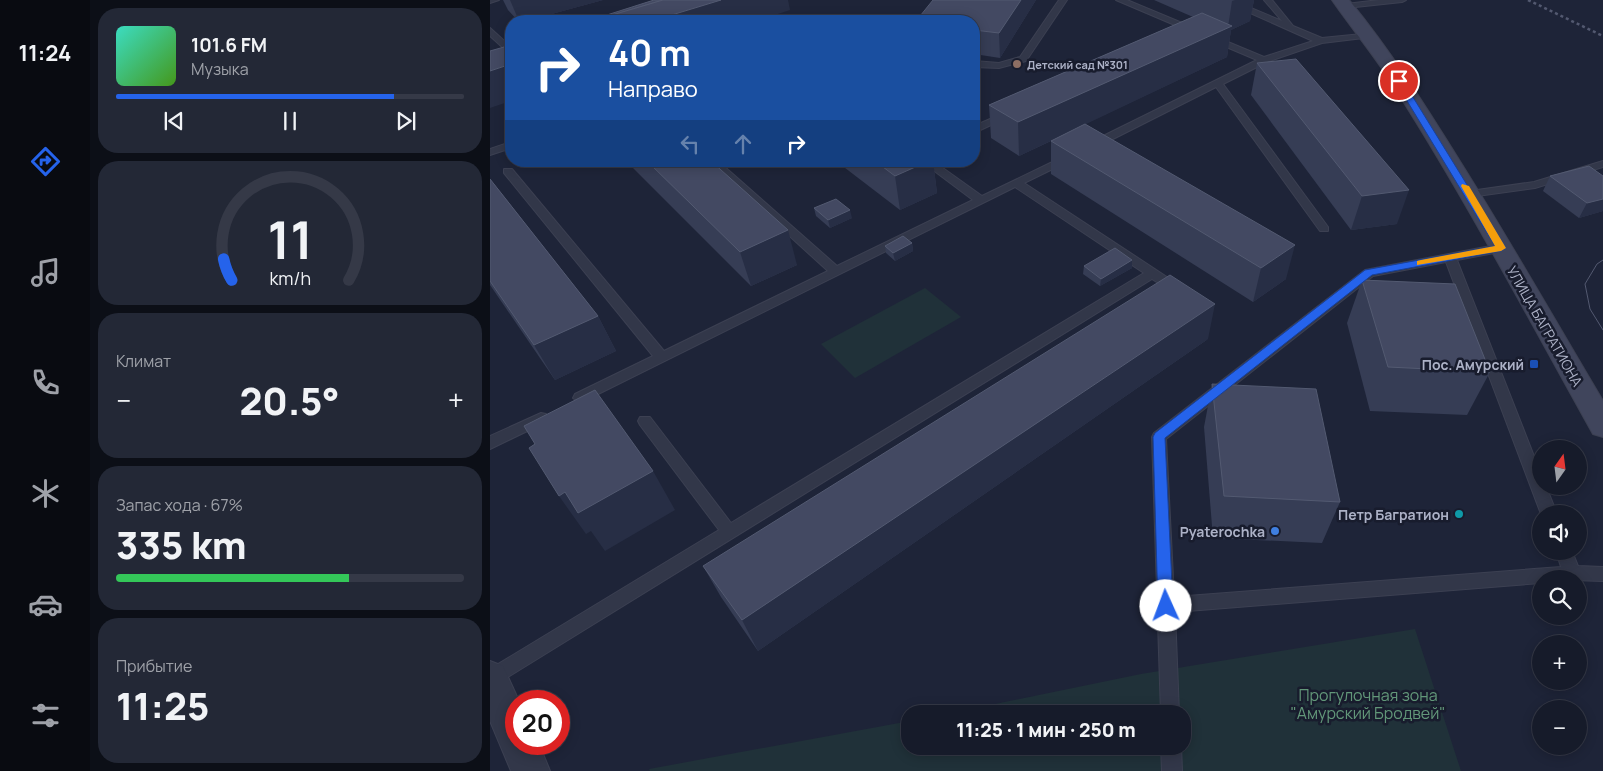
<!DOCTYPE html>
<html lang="ru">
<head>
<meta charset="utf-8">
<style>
	:root { --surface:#161b2a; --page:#232836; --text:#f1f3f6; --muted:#9ea1a8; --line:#353947; --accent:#2563eb }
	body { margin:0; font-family:Manrope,sans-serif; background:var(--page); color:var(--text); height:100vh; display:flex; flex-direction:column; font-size:19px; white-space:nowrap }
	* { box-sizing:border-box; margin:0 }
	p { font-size:16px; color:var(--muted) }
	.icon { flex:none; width:28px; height:28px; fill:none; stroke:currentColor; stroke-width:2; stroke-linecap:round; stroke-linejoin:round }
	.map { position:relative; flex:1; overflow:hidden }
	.sheet { display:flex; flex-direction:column; gap:8px; padding:8px; background:#0c0f17; width:400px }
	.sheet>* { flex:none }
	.hud { position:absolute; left:15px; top:15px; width:475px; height:152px; border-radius:20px; box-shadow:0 2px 12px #0003,0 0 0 1px var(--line); background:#1a4fa0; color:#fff; overflow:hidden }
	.needle { width:32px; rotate:14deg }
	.tools { position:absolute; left:1042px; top:440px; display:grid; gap:10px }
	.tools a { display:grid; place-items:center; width:55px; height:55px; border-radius:50%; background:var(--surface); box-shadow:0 2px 12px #0003,0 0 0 1px var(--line); font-size:25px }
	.speed { position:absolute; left:15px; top:690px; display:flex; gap:10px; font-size:25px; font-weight:700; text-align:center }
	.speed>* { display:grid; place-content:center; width:65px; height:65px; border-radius:50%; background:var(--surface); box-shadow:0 2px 12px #0003,0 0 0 1px var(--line); line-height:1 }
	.speed .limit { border:8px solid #d22; background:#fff; color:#111 }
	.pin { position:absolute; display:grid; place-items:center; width:42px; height:42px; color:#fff; margin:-21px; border:2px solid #fff; border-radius:50%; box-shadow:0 1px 5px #0007 }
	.me { position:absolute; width:55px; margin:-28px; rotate:358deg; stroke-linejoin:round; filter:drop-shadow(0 0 4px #0008) }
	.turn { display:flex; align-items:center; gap:18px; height:105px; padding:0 20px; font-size:22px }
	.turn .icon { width:65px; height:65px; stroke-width:2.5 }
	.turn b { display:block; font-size:35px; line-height:42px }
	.lanes { display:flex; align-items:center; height:48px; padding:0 20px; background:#0003; justify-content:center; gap:25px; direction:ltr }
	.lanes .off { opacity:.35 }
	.big { font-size:38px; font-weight:800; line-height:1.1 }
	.sheet .card { flex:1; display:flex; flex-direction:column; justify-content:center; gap:8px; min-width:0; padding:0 18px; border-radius:20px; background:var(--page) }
	.sheet .dial { align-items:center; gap:0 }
	.dial svg { height:130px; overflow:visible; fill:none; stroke:var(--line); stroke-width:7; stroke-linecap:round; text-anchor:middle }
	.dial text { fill:var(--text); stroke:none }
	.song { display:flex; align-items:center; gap:15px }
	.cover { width:60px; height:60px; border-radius:8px; background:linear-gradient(135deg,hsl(170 70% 55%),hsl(100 70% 35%)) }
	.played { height:5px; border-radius:2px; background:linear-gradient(90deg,var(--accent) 80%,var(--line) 80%) }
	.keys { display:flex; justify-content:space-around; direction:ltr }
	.heat { display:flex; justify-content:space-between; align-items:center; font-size:28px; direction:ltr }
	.charge { height:8px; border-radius:4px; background:linear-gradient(90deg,#34c759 67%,var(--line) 0) }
	.trip { position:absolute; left:411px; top:705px; width:290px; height:50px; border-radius:20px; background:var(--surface); box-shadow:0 2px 12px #0003,0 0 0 1px var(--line); font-weight:800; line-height:50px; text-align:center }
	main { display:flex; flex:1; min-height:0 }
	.dock { display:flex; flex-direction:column; width:90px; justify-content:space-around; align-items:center; background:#090b11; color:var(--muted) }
	.dock .icon { width:35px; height:35px }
	.dock .active { color:var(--accent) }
	.dock b { font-size:22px; color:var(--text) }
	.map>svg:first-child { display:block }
	.green { fill:#203139 }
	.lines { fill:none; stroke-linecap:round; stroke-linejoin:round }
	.lane-casing { stroke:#3c4052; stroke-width:2 }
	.street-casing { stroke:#3c4052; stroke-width:2 }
	.secondary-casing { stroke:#3c4052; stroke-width:2 }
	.lane { fill:#323749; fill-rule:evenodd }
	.street { fill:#323749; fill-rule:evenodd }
	.secondary { fill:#40455c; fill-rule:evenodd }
	.tram { stroke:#535970; stroke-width:1 }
	.rail { stroke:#535970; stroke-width:2.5; stroke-dasharray:3 3; stroke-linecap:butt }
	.wall { fill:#363d55 }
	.shaded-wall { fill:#272e45 }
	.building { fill:#434962; stroke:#535a71 }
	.route { fill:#2563eb; stroke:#184099 }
	.slow { fill:#f59e0b }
	.education-dot { fill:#8d6e63; stroke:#181c2d; stroke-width:2 }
	.transit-dot { fill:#1a4fb4; stroke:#181c2d; stroke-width:2 }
	.culture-dot { fill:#0f9aa8; stroke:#181c2d; stroke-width:2 }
	.shop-dot { fill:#3f7fe0; stroke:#181c2d; stroke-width:2 }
	.labels { text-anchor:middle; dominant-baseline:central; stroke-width:5; stroke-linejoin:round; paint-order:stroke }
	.far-poi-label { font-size:11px; font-weight:bold; fill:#acb1c6; stroke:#181c2d; text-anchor:start }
	.street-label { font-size:14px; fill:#acb1c6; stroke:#181c2d }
	.poi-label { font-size:14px; font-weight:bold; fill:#acb1c6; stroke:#181c2d; text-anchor:end }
	.near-park-label { font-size:16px; fill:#629779; stroke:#181c2d }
</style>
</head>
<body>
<main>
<nav class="dock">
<b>11:24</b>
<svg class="icon active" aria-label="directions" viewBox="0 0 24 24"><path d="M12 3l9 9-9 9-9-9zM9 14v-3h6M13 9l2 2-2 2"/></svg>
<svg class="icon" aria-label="music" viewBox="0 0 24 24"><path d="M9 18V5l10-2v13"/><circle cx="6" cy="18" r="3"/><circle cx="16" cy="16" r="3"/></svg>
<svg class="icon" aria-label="phone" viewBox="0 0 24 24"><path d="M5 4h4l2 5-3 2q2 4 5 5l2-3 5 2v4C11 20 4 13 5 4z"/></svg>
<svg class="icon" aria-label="climate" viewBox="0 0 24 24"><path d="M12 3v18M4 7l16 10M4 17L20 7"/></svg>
<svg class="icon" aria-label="car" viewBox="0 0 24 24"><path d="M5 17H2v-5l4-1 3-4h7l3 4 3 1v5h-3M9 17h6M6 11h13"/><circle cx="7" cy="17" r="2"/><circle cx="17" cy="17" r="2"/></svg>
<svg class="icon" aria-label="filters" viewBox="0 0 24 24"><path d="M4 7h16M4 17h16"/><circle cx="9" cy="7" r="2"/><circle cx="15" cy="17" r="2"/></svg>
</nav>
<section class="sheet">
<div class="card">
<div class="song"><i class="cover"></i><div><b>101.6 FM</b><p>Музыка</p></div></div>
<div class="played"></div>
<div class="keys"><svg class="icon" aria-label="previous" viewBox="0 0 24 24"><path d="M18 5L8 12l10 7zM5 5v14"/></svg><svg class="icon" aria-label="pause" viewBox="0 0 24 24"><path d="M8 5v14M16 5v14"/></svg><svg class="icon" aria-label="next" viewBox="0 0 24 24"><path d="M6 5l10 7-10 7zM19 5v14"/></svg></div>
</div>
<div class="card dial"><svg viewBox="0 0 100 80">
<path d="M14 69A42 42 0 1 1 86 69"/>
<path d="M14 69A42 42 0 0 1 9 56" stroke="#2563eb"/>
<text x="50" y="56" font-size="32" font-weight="700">11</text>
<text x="50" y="72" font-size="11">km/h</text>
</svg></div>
<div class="card"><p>Климат</p>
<div class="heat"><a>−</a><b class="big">20.5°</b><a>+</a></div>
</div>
<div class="card"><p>Запас хода · 67%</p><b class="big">335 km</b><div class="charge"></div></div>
<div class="card"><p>Прибытие</p><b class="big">11:25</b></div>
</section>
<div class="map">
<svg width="1113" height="771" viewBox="0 0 1113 771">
	<rect width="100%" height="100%" fill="#1e2438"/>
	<g class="green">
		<path d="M435,288l36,29 -106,61 -34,-34z"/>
		<path d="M925,629l46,142h-811l-1,-2 261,-48v25h272v-32h-235l194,-40z"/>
	</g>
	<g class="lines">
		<g class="lane-casing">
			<g id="lane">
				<path d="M0,0h9l-9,3z"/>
				<path d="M569,0h8l-41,61 -27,7 -25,-1v-6l25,2 21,-6z"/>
				<path d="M626,0h11l137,57 49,-16 -92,-41h11l50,21 -18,-21h8l21,26 29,12 50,-5v4l-50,6 -55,19 -44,22 105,143v4h-8l-104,-144 -121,61h-8v-4l170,-84z"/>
				<path d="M889,0h27l-4,2 -56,6 -4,-2 4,-2z"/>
				<path d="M0,28l21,19v8l-21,-19z"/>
				<path d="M514,113l8,2 -38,18v-7z"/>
				<path d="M21,142v6l-21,7v-6z"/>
				<path d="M577,155l5,3 -1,2 -47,23 158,104 2,3 -2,3h-8l-22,-14 -662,409v-19l229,-139 -79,-105 -2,-4 2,-4h10l81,106 413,-250 -129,-86 -435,216 -7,-5 2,-4 78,-38 -149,-183v-4h8l152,182 164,-80 -121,-110h11l119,105 136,-66 -52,-39h12l49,35z"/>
				<path d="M1113,161v6l-68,21 -65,9 -5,-3 5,-3 64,-9z"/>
				<path d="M1011,244l6,4 -2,3 -48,9 84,214v12h5l11,28h-16l-95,-252 -73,14 -207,163 8,158 387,-30 -5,-16h16l6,15 25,1v14l-62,-2v4l-366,29 4,102h-18l-9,-277 2,-4 211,-163z"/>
				<path d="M51,413l5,1 2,4 -2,4 -56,27v-13z"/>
				<path d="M671,746h20l1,25h-20z"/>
			</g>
		</g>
		<g class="street-casing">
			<path id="street" d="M0,661l13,5 16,35h-3v43h23l11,27h-39l-21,-50z"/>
		</g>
		<g class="secondary-casing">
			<path id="secondary" d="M842,0h17c42,51 77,107 112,163 49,78 95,159 142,238v36l-10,-3c-67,-120 -131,-242 -206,-358 -17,-26 -37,-50 -55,-76z"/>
		</g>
		<use href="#lane" class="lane"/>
		<use href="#street" class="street"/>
		<use href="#secondary" class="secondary"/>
		<path class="tram" d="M1113,260l-6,4 -12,20 5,25 13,21"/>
		<path class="rail" d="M1038,0l75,36"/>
	</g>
	<g class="wall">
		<path d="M13,0h100l-77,21h-8l-10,-11z"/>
		<path d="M443,0h103l-36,58 -26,-4v-33z"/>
		<path d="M664,0h100l-4,21 -19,9 -4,27 -157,74 216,148 -33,23 -202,-128v-33l-32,15 -28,-18 -2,-33 204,-88z"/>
		<path d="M767,63l140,161 -46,6 -100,-135z"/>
		<path d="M136,161h85l86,104 -46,21z"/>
		<path d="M346,161h97l4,32 -37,17z"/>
		<path d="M1060,176h53v35l-24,7 -36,-27z"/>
		<path d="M0,179l108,137 18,35 -61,29 -65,-95z"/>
		<path d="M324,208l38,10 -22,10 -14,-12z"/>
		<path d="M422,243l1,8 -18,10 -9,-8 -1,-7z"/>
		<path d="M642,260v8l-32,18 -17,-12 1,-8z"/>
		<path d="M872,280l128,92 -23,43 -97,-4 -23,-88z"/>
		<path d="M718,339l-450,312 -37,-54 -18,-31z"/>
		<path d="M722,384l128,118 -18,41 -109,-5 -9,-111z"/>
	</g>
	<g class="shaded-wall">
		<path d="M20,0h93l-77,21h-7z"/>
		<path d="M231,0h67l2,10 -33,11h-105z"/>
		<path d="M531,0h15l-36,58 -1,-25z"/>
		<path d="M745,0h19l-4,21 -19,9 -4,27 -208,99 -1,-34 210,-95 4,-26z"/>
		<path d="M21,64v37l-21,7v-37z"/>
		<path d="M486,147l1,7 -3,2v-8z"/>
		<path d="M439,161h4l4,32 -37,17 -5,-34z"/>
		<path d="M919,190l-12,34 -46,6 11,-34z"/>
		<path d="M1113,199v12l-24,7 8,-15z"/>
		<path d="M360,210l2,8 -22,10 -2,-8z"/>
		<path d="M298,230l9,35 -46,21 -11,-34z"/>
		<path d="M422,243l1,8 -18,10 -2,-8z"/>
		<path d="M805,245l-9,34 -33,23 8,-34z"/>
		<path d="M642,260v8l-32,18 1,-7z"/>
		<path d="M725,304l-7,35 -450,312 -16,-31z"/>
		<path d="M108,316l18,35 -61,29 -21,-35z"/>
		<path d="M163,471l22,39 -70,41 -14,-20 -5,3 -27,-38 6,-4z"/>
	</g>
	<g class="building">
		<path d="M164,0h9l-71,21h-4z"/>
		<path d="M173,0h58l-69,21h-60z"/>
		<path d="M443,0h88l-22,33 -25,-3v-9h-58z"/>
		<path d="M712,13l30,13 -214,96 -29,-17z"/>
		<path d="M21,45v19l-21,7v-20z"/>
		<path d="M806,59l113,131 -47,6 -105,-133z"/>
		<path d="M595,124l210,121 -34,23 -210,-127z"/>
		<path d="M157,161h64l77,69 -48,22z"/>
		<path d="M385,161h54l-34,15z"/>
		<path d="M1099,166l14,10v23l-16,4 -37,-27z"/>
		<path d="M0,179l108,137 -64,29 -44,-64z"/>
		<path d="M346,199l14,11 -22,10 -14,-12z"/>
		<path d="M413,236l9,7 -19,10 -8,-7z"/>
		<path d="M625,248l17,12 -31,19 -17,-13z"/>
		<path d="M680,275l45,29 -473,316 -39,-54z"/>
		<path d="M872,280l93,4 35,88 -102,-5z"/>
		<path d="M722,384l104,5 24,113 -116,-6z"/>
		<path d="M105,390l58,81 -75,42 -13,-21 -6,4 -30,-48 6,-4 -11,-18z"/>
	</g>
	<path class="route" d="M909,78l4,3 103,167 -5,3 -129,24 -207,163 8,168 -3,4 -4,2 -5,-2 -3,-4 -5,-169 2,-4 210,-163 130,-24 -100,-165z"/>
	<path class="slow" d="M972,184l7,2 37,62 -5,3 -84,14v-4l4,-1 74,-14 -34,-60z"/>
	<circle class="education-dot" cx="527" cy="64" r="5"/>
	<rect class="transit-dot" x="1039" y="359" width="10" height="10" rx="2.5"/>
	<circle class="culture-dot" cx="969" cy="514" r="5"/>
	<circle class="shop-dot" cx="785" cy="531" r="5"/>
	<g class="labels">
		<g class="far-poi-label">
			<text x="537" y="64">Детский сад №301</text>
		</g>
		<g class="street-label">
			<text transform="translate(1055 326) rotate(60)">УЛИЦА БАГРАТИОНА</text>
		</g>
		<g class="poi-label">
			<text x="1034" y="364">Пос. Амурский</text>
			<text x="959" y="514">Петр Багратион</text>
			<text x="775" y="531">Pyaterochka</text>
		</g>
		<g class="near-park-label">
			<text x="878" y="695">Прогулочная зона<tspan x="878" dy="18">"Амурский Бродвей"</tspan></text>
		</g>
	</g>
</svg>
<div class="tools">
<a><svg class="needle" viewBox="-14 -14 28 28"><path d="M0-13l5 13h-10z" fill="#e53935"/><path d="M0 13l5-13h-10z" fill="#9ea1a8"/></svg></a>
<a><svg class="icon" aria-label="sound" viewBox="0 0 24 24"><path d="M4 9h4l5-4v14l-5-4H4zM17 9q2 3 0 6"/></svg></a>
<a><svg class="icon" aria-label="search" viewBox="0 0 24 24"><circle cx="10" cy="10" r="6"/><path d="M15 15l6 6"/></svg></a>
<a>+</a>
<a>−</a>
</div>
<div class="speed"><div class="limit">20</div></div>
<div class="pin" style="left:909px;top:81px;background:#d93025"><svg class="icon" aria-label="arrive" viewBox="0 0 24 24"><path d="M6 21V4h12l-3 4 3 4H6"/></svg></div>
<svg class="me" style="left:676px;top:606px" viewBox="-20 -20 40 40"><circle r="19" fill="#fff"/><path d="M0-13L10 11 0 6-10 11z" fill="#2563eb"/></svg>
<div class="trip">11:25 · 1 мин · 250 m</div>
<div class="hud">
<div class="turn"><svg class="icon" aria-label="right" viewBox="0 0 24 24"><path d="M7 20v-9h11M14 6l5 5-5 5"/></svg><div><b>40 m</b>Направо</div></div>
<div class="lanes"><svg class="icon off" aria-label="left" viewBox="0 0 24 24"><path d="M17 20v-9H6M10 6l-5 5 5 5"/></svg><svg class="icon off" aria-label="ahead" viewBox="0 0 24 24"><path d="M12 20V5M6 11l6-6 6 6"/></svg><svg class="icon" aria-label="right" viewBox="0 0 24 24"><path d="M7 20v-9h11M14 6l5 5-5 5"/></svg></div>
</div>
</div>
</main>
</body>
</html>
